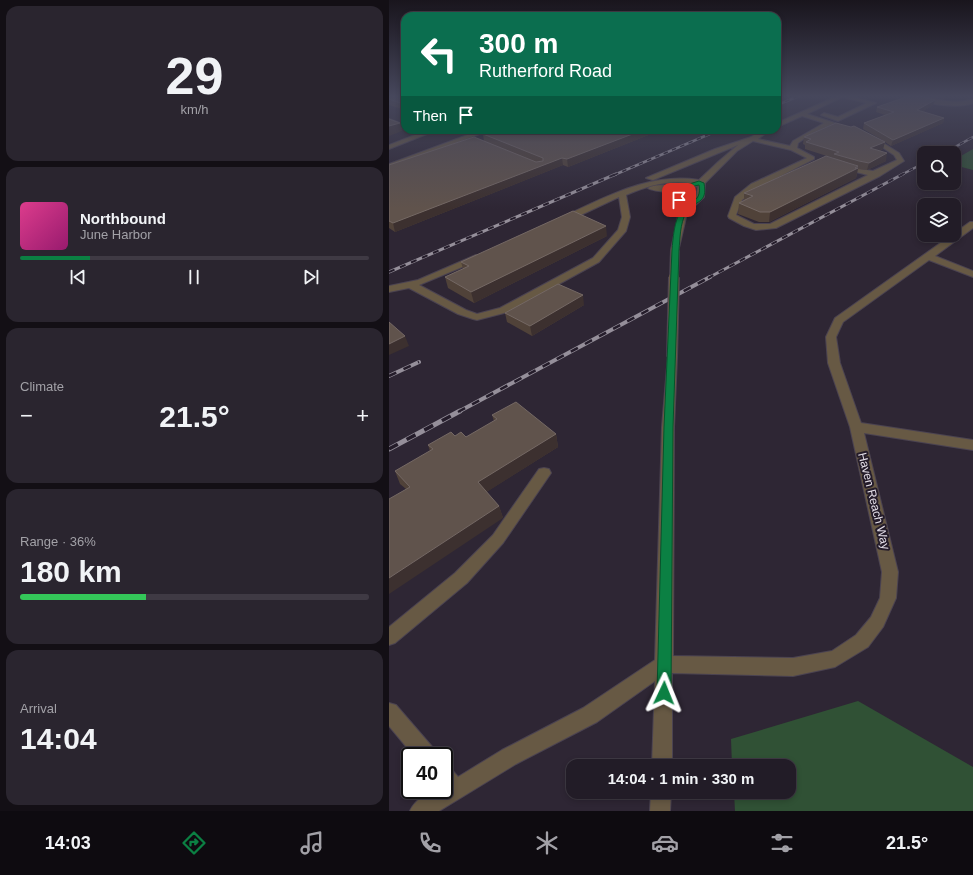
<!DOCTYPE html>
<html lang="en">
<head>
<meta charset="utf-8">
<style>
	:root { --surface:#221c27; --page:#2a252f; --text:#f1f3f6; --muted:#a2a1a7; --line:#3f3a44; --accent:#0b8043 }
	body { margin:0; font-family:Helvetica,sans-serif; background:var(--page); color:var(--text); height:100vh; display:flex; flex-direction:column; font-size:15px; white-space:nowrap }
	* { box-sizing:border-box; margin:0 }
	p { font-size:13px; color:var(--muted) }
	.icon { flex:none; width:22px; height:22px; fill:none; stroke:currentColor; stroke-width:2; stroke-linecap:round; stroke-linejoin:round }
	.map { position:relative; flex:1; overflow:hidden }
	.panel { display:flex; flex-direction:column; gap:6px; padding:6px; background:#130f15; width:389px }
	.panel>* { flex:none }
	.banner { position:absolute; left:12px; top:12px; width:380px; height:122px; border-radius:12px; box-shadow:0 2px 6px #0003,0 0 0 1px var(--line); background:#0b6e4f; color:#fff; overflow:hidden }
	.tools { position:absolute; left:528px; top:146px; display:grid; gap:8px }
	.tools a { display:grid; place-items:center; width:44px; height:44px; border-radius:8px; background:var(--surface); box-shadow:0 2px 6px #0003,0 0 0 1px var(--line); font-size:20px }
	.speed { position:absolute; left:12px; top:747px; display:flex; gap:8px; font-size:20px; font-weight:700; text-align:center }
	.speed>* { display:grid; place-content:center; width:52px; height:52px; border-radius:50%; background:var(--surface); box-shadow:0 2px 6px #0003,0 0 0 1px var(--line); line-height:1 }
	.speed .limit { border:2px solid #111; border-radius:6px; background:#fff; color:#111 }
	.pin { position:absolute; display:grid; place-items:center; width:34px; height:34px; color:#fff; margin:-17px; border-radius:8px; box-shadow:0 2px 6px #0006 }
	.me { position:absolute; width:44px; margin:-22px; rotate:2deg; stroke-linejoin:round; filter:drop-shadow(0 0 3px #0008) }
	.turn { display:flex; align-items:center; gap:14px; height:84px; padding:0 12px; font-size:18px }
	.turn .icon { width:52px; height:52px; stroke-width:2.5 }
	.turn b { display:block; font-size:28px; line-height:34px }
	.then { display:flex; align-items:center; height:38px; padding:0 12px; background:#0003; gap:8px; font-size:15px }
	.big { font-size:30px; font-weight:600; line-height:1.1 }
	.panel .card { flex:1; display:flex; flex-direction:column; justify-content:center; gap:6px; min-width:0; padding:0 14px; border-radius:12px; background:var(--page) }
	.panel .dial { align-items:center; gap:0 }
	.dial b { font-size:52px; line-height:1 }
	.song { display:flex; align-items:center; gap:12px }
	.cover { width:48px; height:48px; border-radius:6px; background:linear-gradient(135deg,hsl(330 70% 55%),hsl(320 70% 35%)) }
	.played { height:4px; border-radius:2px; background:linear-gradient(90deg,var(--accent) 20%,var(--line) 20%) }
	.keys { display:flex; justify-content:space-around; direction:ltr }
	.heat { display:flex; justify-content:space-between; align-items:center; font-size:22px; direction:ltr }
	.charge { height:6px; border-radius:3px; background:linear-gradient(90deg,#34c759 36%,var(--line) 0) }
	.trip { position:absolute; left:177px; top:759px; width:230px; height:40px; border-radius:12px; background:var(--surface); box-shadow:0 2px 6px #0003,0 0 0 1px var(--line); font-weight:600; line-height:40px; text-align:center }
	.menu { display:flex; height:64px; justify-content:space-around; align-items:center; background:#0e0b10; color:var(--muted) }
	.menu .icon { width:28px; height:28px }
	.menu .selected { color:var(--accent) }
	.menu b { font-size:18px; color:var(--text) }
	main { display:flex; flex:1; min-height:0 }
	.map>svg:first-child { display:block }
	.green { fill:#305135 }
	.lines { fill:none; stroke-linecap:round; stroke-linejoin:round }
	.minor-casing { stroke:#4b4351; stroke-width:2 }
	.minor { fill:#675944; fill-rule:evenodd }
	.rail-far3-casing { stroke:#958f9a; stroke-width:2.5 }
	.rail-far2-casing { stroke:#958f9a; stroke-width:3 }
	.rail-far1-casing { stroke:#958f9a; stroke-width:4 }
	.rail-casing { stroke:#958f9a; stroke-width:5 }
	.rail-far3 { stroke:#241c2a; stroke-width:1.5; stroke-dasharray:4.5; stroke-linecap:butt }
	.rail-far2 { stroke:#241c2a; stroke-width:2; stroke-dasharray:6; stroke-linecap:butt }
	.rail-far1 { stroke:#241c2a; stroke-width:2.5; stroke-dasharray:8; stroke-linecap:butt }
	.rail { stroke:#241c2a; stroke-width:3.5; stroke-dasharray:10; stroke-linecap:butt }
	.minor-bridge-far1-casing { stroke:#4b4351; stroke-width:10; stroke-linecap:butt }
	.minor-bridge-casing { stroke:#4b4351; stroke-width:12; stroke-linecap:butt }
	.minor-bridge-far1 { stroke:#675944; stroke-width:8 }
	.minor-bridge { stroke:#675944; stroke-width:10 }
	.wall { fill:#504239 }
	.shaded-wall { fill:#3c302f }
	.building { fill:#60534c; stroke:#746864 }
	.route { fill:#0b8043; stroke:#07532c }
	.labels { text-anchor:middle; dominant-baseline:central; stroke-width:4; stroke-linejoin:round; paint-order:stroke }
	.street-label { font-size:12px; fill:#e3dee7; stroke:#241c2a }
</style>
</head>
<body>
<main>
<section class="panel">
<div class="card dial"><b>29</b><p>km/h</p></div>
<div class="card">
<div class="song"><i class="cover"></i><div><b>Northbound</b><p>June Harbor</p></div></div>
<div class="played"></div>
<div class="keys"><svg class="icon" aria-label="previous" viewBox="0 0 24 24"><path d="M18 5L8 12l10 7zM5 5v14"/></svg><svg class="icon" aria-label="pause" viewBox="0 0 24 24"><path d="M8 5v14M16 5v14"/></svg><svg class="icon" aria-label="next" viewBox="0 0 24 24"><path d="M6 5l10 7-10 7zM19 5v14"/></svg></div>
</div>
<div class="card"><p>Climate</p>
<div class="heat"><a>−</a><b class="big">21.5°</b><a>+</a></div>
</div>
<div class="card"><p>Range · 36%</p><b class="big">180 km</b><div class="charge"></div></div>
<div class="card"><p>Arrival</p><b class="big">14:04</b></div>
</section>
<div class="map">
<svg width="584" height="811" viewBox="0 0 584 811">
	<rect width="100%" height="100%" fill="#2e2634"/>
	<g class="green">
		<path d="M584,149v21l-19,-5v-5z"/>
		<path d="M469,701l115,66v44h-238l-1,-19h55v-26h-57l-1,-27z"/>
	</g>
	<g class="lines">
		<g class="minor-casing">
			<g id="minor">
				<path d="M448,96h12l27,7 -38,18 -17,-6 3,-2 14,4 29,-14 -25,-6 -35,17 28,9 -23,10 -14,10 -1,5 17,9v2l-57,29 -15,12 -6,15 18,9h16l98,-49 -28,-7v-2l33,5 24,-11 -3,-5 -26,-17v-2h4l27,17 5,8 -24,15 -104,52 -20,2 -12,-4 -15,-8 -1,-2 7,-19 16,-13 56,-26 -16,-8 -38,-9 -16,10 -32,32 -1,14 -17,16 -9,39h-6l-1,-2 8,-38 -4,-12 5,-7c-8,-1 -27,-1 -32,-5 9,-6 25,-1 34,1l3,-5 5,-1c-23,-3 -43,3 -64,12l4,22 -4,14 -27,31 -91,50 -31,8 -4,-1 -15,-5 -49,-26 -20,4v-6l29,-6 58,-25 4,3 -1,2 -60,25 47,25 11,4 23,-6 93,-50 25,-28 4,-13 -3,-20 -53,25h-6v-4c45,-20 88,-46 139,-38l19,-18 20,-17 -85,35 -7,-2 69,-29 36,-12 12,-7h7l-12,9 32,7 3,-5 31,-18 -22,-7 -25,11v-4zM309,186l-2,11 -11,10 -2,-7 8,-12z"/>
				<path d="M518,96c24,-2 40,11 66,3v4c-14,6 -53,1 -66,-7z"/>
				<path d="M0,119l16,6v4l-16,-6z"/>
				<path d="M39,130h9l-48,19v-4z"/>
				<path d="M92,130h9l-101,38v-4z"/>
				<path d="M581,222h3v6l-38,28 38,15v6l-44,-17 -86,62 -7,15 4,26 21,60 112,17v10l-109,-17 34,139 -2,26 -13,29 -15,20 -33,20 -42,9 -121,-3v93h-20l3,-85 -58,41 -81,42 -77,47h-29c5,-12 21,-21 34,-21v-24l7,3 7,8 44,-27 81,-42 72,-48 7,-233 6,-72h8l1,2 -3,70 -1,229 120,2 39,-7 24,-16 15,-18 9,-19 2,-26 -32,-145 -22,-64 -2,-26 9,-19z"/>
				<path d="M155,468l5,1 2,4 -48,70 -36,40 -72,60 -6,2v-18l66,-54 38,-38 46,-66z"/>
				<path d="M0,703l7,2 38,44 3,7h-23l-25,-30z"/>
				<path d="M262,792h20l-1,19h-20z"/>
			</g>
		</g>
		<use href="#minor" class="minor"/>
		<g class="rail-far3-casing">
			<g id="rail-far3">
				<path d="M388,105l22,-9"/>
				<path d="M555,153l29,-16"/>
				<path d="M225,175l105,-45"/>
				<path d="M512,175l23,-12"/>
			</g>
		</g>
		<g class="rail-far2-casing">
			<g id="rail-far2">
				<path d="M0,272l227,-98"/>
				<path d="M319,278l195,-104"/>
			</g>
		</g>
		<g class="rail-far1-casing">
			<g id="rail-far1">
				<path d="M0,376l30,-14"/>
				<path d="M69,412l252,-135"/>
			</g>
		</g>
		<g class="rail-casing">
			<path id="rail" d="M0,449l71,-38"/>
		</g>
		<use href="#rail-far3" class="rail-far3"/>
		<use href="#rail-far2" class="rail-far2"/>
		<use href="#rail-far1" class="rail-far1"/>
		<use href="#rail" class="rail"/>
		<g class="minor-bridge-far1-casing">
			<path id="minor-bridge-far1" d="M285,278l1,-28"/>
		</g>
		<g class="minor-bridge-casing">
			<path id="minor-bridge" d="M283,357l2,-80"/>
		</g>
		<use href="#minor-bridge-far1" class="minor-bridge-far1"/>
		<use href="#minor-bridge" class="minor-bridge"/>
	</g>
	<g class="wall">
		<path d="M0,96h16v13h-3l-13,-4z"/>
		<path d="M536,96h25l-6,3z"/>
		<path d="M546,100l-2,5 -10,6 21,7 -1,5 -52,23 -6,-4 -2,7 -3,2 6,10 -19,9 -9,-1 -2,9 -87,44h-10l-21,-8 1,-11 5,-2v-8l89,-35 -28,-9v-4l-2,-1 1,-7 78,3 -19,-11 1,-6 21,-8 -9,-3 1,-5z"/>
		<path d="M272,130l-93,37 -5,-2 -168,67 -6,-4v-63l95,-24 -1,-7 5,-2v-1z"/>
		<path d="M218,236l-133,67 -26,-15 -3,-11 18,-8 -2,-7z"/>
		<path d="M195,305l-52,31 -25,-14 -2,-9z"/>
		<path d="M103,415l64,19 2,13 -72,45 13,14 4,12 -97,-29 -6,-5 -5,-13 35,-20 -2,-6 27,-9 11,1 28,-16z"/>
	</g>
	<g class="shaded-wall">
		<path d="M556,96h5l-6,3z"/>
		<path d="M546,100l-2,5 -17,11 1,-6z"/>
		<path d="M16,101v8h-3l-2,-6z"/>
		<path d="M555,118l-1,5 -52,23 2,-6z"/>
		<path d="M11,123l2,8 -13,5v-10z"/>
		<path d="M254,130h18l-93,37 -1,-8z"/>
		<path d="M496,142l-2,7 -14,7 1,-8z"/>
		<path d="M498,153l-1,8 -19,9 2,-7z"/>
		<path d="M173,158l1,7 -168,67 -2,-9z"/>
		<path d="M469,166l-1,3 1,-1 -2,10 -87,44 1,-10z"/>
		<path d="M217,226l1,10 -133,67 -3,-11z"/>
		<path d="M194,295l1,10 -52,31 -2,-10z"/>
		<path d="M16,336l4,10 -20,9v-11z"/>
		<path d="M167,434l2,13 -76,48 -4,-13z"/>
		<path d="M110,506l4,12 -114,76v-16z"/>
	</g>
	<g class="building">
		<path d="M0,96h16v5l-5,2 -11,-4z"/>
		<path d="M520,96h10l16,4 -18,10 27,8 -51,22 -29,-17 30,-11 -17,-5z"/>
		<path d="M0,119l11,4 -11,3z"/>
		<path d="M447,123l15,4 3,-1 31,16 -15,6 17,5 -18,10 -10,-2 -25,-7 5,-2 -33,-10 5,-3 -7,-2z"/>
		<path d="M100,130h154l-76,29 -5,-1 -169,65 -4,-2v-56l85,-28 62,25 7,-1v-3l-60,-24 8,-2 -3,-1z"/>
		<path d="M437,156l32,10 -3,2h3l-88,44h-10l-21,-9 14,-7 -9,-3z"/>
		<path d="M184,211l33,15 -135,66 -26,-15 24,-11 -8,-4z"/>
		<path d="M169,284l25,11 -53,31 -25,-13z"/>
		<path d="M0,322l16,14 -16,8z"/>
		<path d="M127,402l40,32 -78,48 21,24 -110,72v-79l21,-12 -15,-16 38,-22 -5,-4 23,-13 4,4 6,-4 5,5 31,-18 -5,-4z"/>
	</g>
	<linearGradient id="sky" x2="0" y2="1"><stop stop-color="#19151d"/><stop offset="0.46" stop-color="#46475c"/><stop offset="1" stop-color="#46475c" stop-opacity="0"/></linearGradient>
	<rect width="584" height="209" fill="url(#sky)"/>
	<path class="route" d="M310,181l5,2c4,22 -9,16 -18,30 -6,10 -6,26 -7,37l-6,177 -2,266 -2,5 -5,2 -5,-2 -2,-5 7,-266 8,-177c1,-11 2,-29 9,-39 8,-11 21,-8 18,-26l-9,2 -9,14 -5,-1 10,-15z"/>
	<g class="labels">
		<g class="street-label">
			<text transform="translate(485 501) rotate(76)">Haven Reach Way</text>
		</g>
	</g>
</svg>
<div class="tools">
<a><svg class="icon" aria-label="search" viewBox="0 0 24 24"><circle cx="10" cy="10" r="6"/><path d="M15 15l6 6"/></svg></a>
<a><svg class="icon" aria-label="layers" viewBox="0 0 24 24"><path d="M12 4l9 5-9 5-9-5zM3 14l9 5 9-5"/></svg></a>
</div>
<div class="speed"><div class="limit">40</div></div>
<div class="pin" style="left:290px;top:200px;background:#d93025"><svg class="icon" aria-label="arrive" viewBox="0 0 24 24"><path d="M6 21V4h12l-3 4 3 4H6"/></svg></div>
<svg class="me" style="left:275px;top:693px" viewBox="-20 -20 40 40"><path d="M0-17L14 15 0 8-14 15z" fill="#0b8043" stroke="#fff" stroke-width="4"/></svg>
<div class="trip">14:04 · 1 min · 330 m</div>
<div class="banner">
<div class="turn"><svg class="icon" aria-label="left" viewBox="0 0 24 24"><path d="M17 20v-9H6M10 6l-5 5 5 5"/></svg><div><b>300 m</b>Rutherford Road</div></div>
<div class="then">Then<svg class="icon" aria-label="arrive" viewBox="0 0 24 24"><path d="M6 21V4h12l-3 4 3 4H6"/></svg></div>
</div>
</div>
</main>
<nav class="menu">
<b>14:03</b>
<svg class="icon selected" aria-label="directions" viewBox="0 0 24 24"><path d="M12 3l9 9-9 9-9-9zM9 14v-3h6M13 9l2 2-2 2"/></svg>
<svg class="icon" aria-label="music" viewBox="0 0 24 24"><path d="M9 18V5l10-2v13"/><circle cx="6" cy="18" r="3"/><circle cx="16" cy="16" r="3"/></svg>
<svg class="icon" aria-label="phone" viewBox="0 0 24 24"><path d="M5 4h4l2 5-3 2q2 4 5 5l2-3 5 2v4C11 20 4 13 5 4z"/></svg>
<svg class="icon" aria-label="climate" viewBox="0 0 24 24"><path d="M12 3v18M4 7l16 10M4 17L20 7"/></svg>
<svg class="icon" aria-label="car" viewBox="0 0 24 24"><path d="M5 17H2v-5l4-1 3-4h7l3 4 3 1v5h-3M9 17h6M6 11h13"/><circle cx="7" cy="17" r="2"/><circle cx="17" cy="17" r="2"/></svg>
<svg class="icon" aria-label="filters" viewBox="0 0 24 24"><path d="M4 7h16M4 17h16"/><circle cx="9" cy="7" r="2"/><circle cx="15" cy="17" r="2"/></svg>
<b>21.5°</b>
</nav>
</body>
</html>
